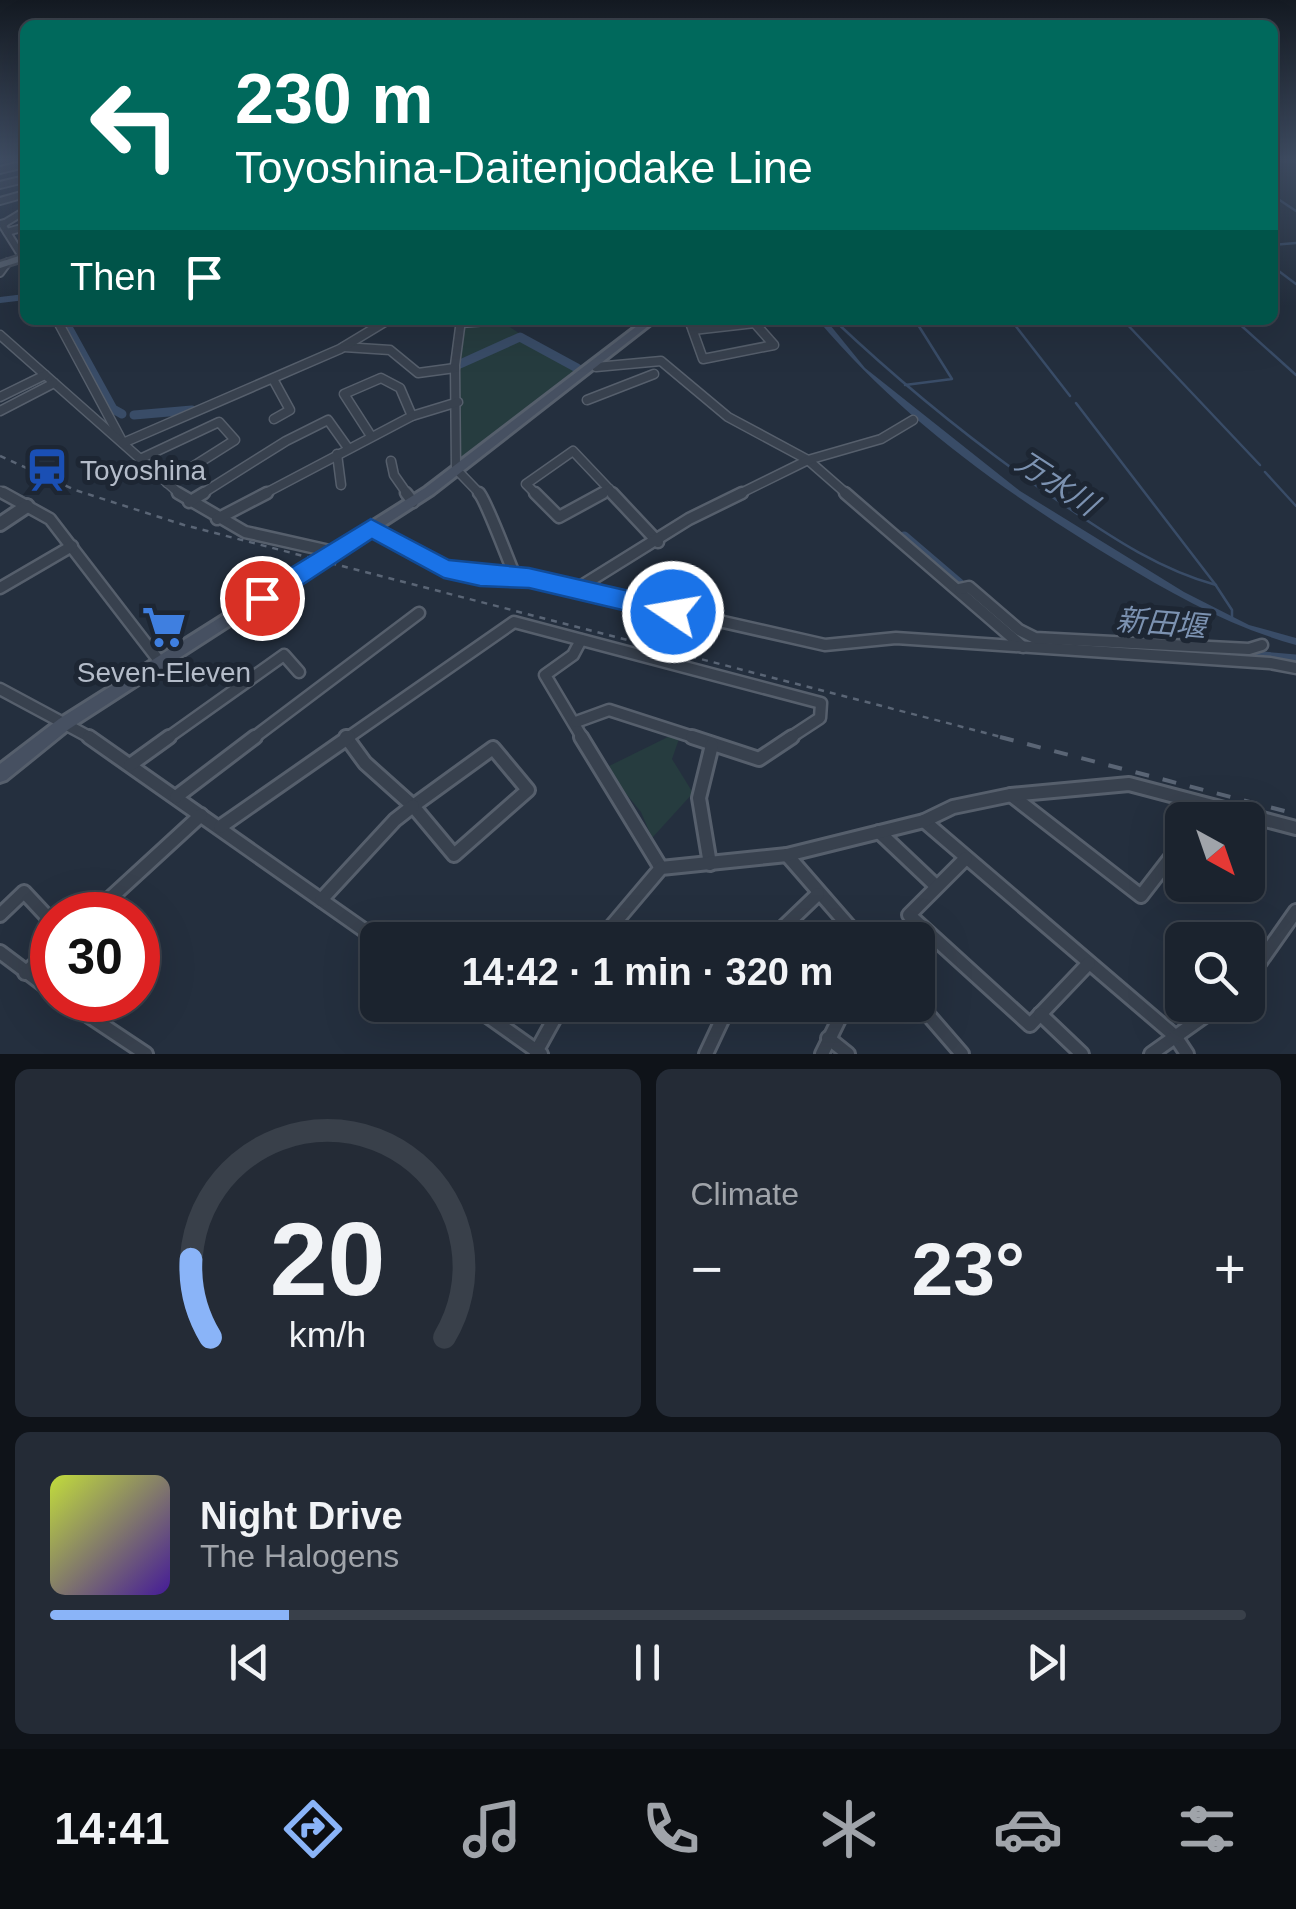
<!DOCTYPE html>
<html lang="en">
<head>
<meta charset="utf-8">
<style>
	:root { --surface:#1b232e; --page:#242b36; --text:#f1f3f6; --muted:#a0a4aa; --line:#39404a; --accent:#8ab4f8 }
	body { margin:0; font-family:Helvetica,"Noto Sans JP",sans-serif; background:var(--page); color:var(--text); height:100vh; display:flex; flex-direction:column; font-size:38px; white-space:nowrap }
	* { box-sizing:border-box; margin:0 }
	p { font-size:32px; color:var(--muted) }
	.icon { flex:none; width:55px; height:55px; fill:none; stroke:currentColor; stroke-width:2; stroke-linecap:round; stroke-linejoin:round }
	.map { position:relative; height:1054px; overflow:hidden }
	.details { display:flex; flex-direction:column; gap:15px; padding:15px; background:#0f1319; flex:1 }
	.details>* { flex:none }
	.banner { position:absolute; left:20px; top:20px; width:1258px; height:305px; border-radius:15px; box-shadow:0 10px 40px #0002,0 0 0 2px var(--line); background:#00695c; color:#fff; overflow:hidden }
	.needle { width:65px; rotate:140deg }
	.tools { position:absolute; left:1165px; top:802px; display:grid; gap:20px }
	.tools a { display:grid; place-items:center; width:100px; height:100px; border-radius:15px; background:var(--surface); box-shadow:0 10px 40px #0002,0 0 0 2px var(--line); font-size:50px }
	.speed { position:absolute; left:30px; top:892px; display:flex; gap:20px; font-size:50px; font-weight:700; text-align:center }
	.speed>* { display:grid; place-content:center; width:130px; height:130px; border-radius:50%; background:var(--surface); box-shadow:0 10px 40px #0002,0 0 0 2px var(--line); line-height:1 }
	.speed .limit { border:15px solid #d22; background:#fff; color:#111 }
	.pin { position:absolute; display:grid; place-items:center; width:85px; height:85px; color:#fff; margin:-42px; border:5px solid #fff; border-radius:50%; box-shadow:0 2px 10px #0007 }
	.me { position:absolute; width:110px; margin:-55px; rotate:282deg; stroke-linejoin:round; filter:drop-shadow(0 0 8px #0008) }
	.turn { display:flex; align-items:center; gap:35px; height:210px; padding:0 50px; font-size:45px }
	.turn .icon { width:130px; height:130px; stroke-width:2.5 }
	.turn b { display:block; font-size:70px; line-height:85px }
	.then { display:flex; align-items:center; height:95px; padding:0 50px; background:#0003; gap:20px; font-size:38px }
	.big { font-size:75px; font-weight:700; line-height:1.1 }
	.details .card { flex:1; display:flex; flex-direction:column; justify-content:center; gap:15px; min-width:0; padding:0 35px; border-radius:15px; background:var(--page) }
	.details .dial { align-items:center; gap:0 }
	.dial svg { height:260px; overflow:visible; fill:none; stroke:var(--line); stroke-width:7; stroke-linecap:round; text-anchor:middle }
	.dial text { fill:var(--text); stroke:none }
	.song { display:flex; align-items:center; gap:30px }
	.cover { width:120px; height:120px; border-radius:15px; background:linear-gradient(135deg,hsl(70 70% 55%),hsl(260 70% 35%)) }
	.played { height:10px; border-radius:5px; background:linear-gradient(90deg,var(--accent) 20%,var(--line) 20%) }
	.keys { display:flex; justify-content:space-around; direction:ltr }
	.heat { display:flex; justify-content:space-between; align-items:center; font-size:55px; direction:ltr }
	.details .tiles { flex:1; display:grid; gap:15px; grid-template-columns:1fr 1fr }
	.card:last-child { grid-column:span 2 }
	.trip { position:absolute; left:360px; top:922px; width:575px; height:100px; border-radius:15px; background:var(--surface); box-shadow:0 10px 40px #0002,0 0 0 2px var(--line); font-weight:700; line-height:100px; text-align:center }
	.tab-bar { display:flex; height:160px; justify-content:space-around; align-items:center; background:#0b0e12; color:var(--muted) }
	.tab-bar .icon { width:70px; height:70px }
	.tab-bar .on { color:var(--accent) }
	.tab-bar b { font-size:45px; color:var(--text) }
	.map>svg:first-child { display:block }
	.green { fill:#263c3f }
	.water { fill:#394c67 }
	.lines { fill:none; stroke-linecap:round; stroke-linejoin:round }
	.stream { stroke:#394c67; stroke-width:2.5 }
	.canal-far2 { stroke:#394c67; stroke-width:6 }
	.canal-far1 { stroke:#394c67; stroke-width:9 }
	.canal { stroke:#394c67; stroke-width:11 }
	.minor-far3-casing { stroke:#565f6c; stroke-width:10 }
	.minor-far2-casing { stroke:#565f6c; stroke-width:11 }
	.minor-far1-casing { stroke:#565f6c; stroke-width:15 }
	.minor-casing { stroke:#565f6c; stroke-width:18 }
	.tertiary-casing { stroke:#565f6c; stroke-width:18 }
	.secondary-casing { stroke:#565f6c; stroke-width:6 }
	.primary-casing { stroke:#414a57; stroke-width:5 }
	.minor-far3 { stroke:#38414e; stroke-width:6 }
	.minor-far2 { stroke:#38414e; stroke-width:8 }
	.minor-far1 { stroke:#38414e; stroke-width:10 }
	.minor { stroke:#38414e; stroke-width:12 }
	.tertiary { stroke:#38414e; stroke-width:12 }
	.secondary { fill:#465061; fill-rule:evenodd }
	.primary { fill:#56606e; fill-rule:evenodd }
	.rail-far1 { stroke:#5a6575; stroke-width:2.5; stroke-dasharray:6 6; stroke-linecap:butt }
	.rail { stroke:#5a6575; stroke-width:4; stroke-dasharray:14 14; stroke-linecap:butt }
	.route { fill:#1a73e8; stroke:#114b97; stroke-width:2.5 }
	.labels { text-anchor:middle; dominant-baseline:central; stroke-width:10; stroke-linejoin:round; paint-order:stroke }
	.poi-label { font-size:28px; fill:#b4bcc9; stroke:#1d2633; text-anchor:start }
	.water-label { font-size:30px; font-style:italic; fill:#7c92b1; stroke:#1d2633 }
</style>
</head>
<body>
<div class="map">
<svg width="1296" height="1054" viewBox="0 0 1296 1054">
	<rect width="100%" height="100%" fill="#242f3e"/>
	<g class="green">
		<path d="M462,325h45l68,45 -118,91z"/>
		<path d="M672,735l7,4 -7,20 21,34 -41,45 -11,-26 -36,-44z"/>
	</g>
	<path class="water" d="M818,320h8l39,48 155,123 164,101 65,33 47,13v7c-65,-18 -122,-50 -180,-85 -109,-66 -216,-142 -298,-240z"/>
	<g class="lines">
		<g class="stream">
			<path d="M1272,195l24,16"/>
			<path d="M1272,245l24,-2"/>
			<path d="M1272,266l24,18"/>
			<path d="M834,320c73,69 150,131 233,187 47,32 94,63 149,78"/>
			<path d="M1011,320l59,76"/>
			<path d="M1123,320l137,145"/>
			<path d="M1235,320l61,55"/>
			<path d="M905,385l47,-6 -37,-59"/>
			<path d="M1076,403l139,181 17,26v8"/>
			<path d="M1265,472l31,34"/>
		</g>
		<path class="canal-far2" d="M0,300l25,-3"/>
		<g class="canal-far1">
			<path d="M64,320l49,89 9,5"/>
			<path d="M460,364l60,-27 57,31"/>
			<path d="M134,415l58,-5"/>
		</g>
		<g class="canal">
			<path d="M904,537l55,47"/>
			<path d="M1196,651l100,9"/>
		</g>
		<g class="minor-far3-casing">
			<g id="minor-far3">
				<path d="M0,170l25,-6"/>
				<path d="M0,185l25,-6"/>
				<path d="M0,201l25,-7"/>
				<path d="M5,223l20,-12"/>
				<path d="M0,224l5,-1 -2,3 22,35"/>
				<path d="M7,232l18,-5"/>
				<path d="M0,273l8,-11"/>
			</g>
		</g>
		<g class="minor-far2-casing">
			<g id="minor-far2">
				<path d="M57,320l65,121"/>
				<path d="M461,320l-6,45 1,104 25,26"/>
				<path d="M689,320l14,39 71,-14 -22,-25"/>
				<path d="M460,323l41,-3"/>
				<path d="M693,330l62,-7"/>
				<path d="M0,335l181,160"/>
				<path d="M344,347l46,3 28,23 37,-5"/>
				<path d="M596,367l65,-6 67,56 80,43 40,35"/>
				<path d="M273,379l17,31 -16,9"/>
				<path d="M0,397l45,-22"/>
				<path d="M587,400l67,-26"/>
				<path d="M0,411l54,-28"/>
				<path d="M371,436l-27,-42 37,-16 19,10 12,28"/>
				<path d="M123,443l217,-94 48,-29"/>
				<path d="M337,454l4,31"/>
				<path d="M140,459l79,-37 16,18 -68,43"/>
				<path d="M391,461l3,14 14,20"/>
				<path d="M609,489l5,6"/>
				<path d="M0,491l7,4"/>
				<path d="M200,495l86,-54 42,-21 20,28"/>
				<path d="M262,495l150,-79 46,-14"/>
				<path d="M537,495l-11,-11 47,-33 36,38"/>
				<path d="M598,495l11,-6"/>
				<path d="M737,495l71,-35 73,-21 32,-19"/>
			</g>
		</g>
		<g class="minor-far1-casing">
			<g id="minor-far1">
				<path d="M3,493l47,26 110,143"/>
				<path d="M178,493l67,39 89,20"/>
				<path d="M406,493l7,9"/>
				<path d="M479,493c7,7 29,67 36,83"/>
				<path d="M535,493l24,24 44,-24"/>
				<path d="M612,493l46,49"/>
				<path d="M845,493l178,154"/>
				<path d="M189,502l15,-9"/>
				<path d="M217,519l50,-26"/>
				<path d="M371,528l72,41 37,7 49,2 296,67 71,-7 374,25 26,5"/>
				<path d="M0,588l72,-42"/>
				<path d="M960,589l9,-2 50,43 16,8 214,11 13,-4"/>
				<path d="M575,590l114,-71 53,-26"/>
				<path d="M581,640l-8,15 -28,20 38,64"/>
				<path d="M0,689l93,50"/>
				<path d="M576,722l33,-12 90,29"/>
				<path d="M166,739l118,-84 15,17"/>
				<path d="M252,739l167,-126"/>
				<path d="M346,739l168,-117 307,81 -1,15 -32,21"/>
			</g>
		</g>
		<g class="minor-casing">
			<g id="minor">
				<path d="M89,737l289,203"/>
				<path d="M346,737l19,26 48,43"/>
				<path d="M581,737l80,131"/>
				<path d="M692,737l67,22 33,-22"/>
				<path d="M493,748l35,42 -74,65 -41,-49z"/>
				<path d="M130,765l39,-28"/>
				<path d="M1011,795l130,101 41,-53"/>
				<path d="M176,797l79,-60"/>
				<path d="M1200,820l11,-13"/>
				<path d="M924,821l251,215 12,18"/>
				<path d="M220,827l129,-90"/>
				<path d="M879,832l57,54"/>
				<path d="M787,855l74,85"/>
				<path d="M966,858l-57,57 121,110 59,-62"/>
				<path d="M710,864l-11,-66 13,-53"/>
				<path d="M321,900l74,-80 18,-14"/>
				<path d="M0,915l24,-23 28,30"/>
				<path d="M92,915l109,-100"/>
				<path d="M600,940l61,-72 126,-13 137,-34 29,-14 58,-12 118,-11 167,44"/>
				<path d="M770,940l48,-46"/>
				<path d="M0,952l52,39"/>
				<path d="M25,973l27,-24"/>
				<path d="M1248,979l48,-68"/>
				<path d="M65,1000l81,54"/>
				<path d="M918,1003l44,51"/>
				<path d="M472,1005l69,49"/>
				<path d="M1040,1014l42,40"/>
				<path d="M828,1038l20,16"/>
				<path d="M536,1052l26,-47"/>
				<path d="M706,1054l23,-49"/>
				<path d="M822,1054l24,-49"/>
				<path d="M1151,1054l69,-49"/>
			</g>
		</g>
		<g class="tertiary-casing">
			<path id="tertiary" d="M0,524l27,-18"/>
		</g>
		<g class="secondary-casing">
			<path id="secondary" d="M645,320h11l-223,174 -364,235 -63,51 -6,2v-18l59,-45 366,-231z"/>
		</g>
		<g class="primary-casing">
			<path id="primary" d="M25,254v6l-25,8v-6z"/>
		</g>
		<use href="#minor-far3" class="minor-far3"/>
		<use href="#minor-far2" class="minor-far2"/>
		<use href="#minor-far1" class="minor-far1"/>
		<use href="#minor" class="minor"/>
		<use href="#tertiary" class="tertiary"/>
		<use href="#secondary" class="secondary"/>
		<use href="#primary" class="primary"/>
		<path class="rail-far1" d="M0,456l75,34 109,35 825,214"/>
		<path class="rail" d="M1000,737l296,77"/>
	</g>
	<linearGradient id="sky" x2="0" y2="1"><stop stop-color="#141a22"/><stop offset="0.52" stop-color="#3f4d63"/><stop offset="1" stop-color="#3f4d63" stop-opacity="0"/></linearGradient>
	<rect width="1296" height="306" fill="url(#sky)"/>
	<path class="route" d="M371,519l78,41 80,8 144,33 9,3 3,8 -3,7 -9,3 -144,-34 -49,-2 -36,-8 -72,-39 -102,67 -8,3 -9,-3 -4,-8 4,-7z"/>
	<defs>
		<g id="station-bare" transform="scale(3.45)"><path d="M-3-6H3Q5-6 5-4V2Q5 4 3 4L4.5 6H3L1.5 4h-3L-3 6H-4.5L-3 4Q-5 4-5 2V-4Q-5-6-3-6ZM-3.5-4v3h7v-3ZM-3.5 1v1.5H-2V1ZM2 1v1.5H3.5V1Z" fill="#1a4fb4" stroke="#1d2633" stroke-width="2.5" paint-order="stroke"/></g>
		<g id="supermarket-bare" transform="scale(3.45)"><path d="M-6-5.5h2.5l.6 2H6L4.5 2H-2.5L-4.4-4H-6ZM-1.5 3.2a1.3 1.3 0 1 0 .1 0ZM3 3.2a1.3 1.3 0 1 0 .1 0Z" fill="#3f7fe0" stroke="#1d2633" stroke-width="2.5" paint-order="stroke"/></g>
	</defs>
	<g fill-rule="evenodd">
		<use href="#station-bare" x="47" y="470"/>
		<use href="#supermarket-bare" x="164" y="627"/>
	</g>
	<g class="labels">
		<g class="poi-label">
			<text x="80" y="470">Toyoshina</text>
			<text x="164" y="672" text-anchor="middle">Seven-Eleven</text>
		</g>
		<g class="water-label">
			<text transform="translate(1057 483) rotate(33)">万水川</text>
			<text transform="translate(1161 623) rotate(5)">新田堰</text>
		</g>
	</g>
</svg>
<div class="tools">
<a><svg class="needle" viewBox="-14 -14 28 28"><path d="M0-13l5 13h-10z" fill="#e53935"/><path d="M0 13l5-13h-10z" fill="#a0a4aa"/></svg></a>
<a><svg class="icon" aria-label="search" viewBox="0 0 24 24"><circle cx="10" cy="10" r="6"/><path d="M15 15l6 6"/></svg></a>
</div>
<div class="speed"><div class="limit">30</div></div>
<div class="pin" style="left:262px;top:598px;background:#d93025"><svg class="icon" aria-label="arrive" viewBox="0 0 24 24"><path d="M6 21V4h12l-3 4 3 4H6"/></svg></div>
<svg class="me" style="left:673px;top:612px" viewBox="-20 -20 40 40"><circle r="17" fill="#1a73e8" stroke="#fff" stroke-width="3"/><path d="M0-11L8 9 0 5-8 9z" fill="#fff"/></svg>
<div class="trip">14:42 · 1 min · 320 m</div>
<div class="banner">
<div class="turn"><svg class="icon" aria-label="left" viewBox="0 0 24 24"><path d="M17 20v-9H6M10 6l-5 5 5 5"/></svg><div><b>230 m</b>Toyoshina-Daitenjodake Line</div></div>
<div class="then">Then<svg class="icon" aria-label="arrive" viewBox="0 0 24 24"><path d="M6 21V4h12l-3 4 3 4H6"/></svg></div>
</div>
</div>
<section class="details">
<div class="tiles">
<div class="card dial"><svg viewBox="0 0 100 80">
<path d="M14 69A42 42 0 1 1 86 69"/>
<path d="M14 69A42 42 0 0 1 8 45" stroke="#8ab4f8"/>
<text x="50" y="56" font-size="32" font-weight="700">20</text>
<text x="50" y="72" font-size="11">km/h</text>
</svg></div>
<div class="card"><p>Climate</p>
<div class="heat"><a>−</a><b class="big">23°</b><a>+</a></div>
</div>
<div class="card">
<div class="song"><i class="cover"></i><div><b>Night Drive</b><p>The Halogens</p></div></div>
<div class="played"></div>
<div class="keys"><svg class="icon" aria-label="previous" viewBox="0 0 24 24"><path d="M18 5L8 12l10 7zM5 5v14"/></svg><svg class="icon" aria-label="pause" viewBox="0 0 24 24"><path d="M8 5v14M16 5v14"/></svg><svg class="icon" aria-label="next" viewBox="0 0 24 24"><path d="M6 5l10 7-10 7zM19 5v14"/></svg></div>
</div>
</div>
</section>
<nav class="tab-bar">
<b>14:41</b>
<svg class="icon on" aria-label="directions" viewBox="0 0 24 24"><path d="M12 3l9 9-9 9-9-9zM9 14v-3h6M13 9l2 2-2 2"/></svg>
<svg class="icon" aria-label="music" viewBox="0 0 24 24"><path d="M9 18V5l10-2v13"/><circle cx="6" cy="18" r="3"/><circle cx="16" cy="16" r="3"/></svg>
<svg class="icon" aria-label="phone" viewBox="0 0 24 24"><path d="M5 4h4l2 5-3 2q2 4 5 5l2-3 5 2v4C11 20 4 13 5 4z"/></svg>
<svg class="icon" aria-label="climate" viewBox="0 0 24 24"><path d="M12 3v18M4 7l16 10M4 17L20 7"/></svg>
<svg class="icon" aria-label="car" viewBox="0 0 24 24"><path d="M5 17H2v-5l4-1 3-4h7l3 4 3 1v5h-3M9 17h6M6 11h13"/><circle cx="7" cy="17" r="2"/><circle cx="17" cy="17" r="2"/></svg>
<svg class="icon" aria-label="filters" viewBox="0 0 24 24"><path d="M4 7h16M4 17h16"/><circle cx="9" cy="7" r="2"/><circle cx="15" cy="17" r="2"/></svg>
</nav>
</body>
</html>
